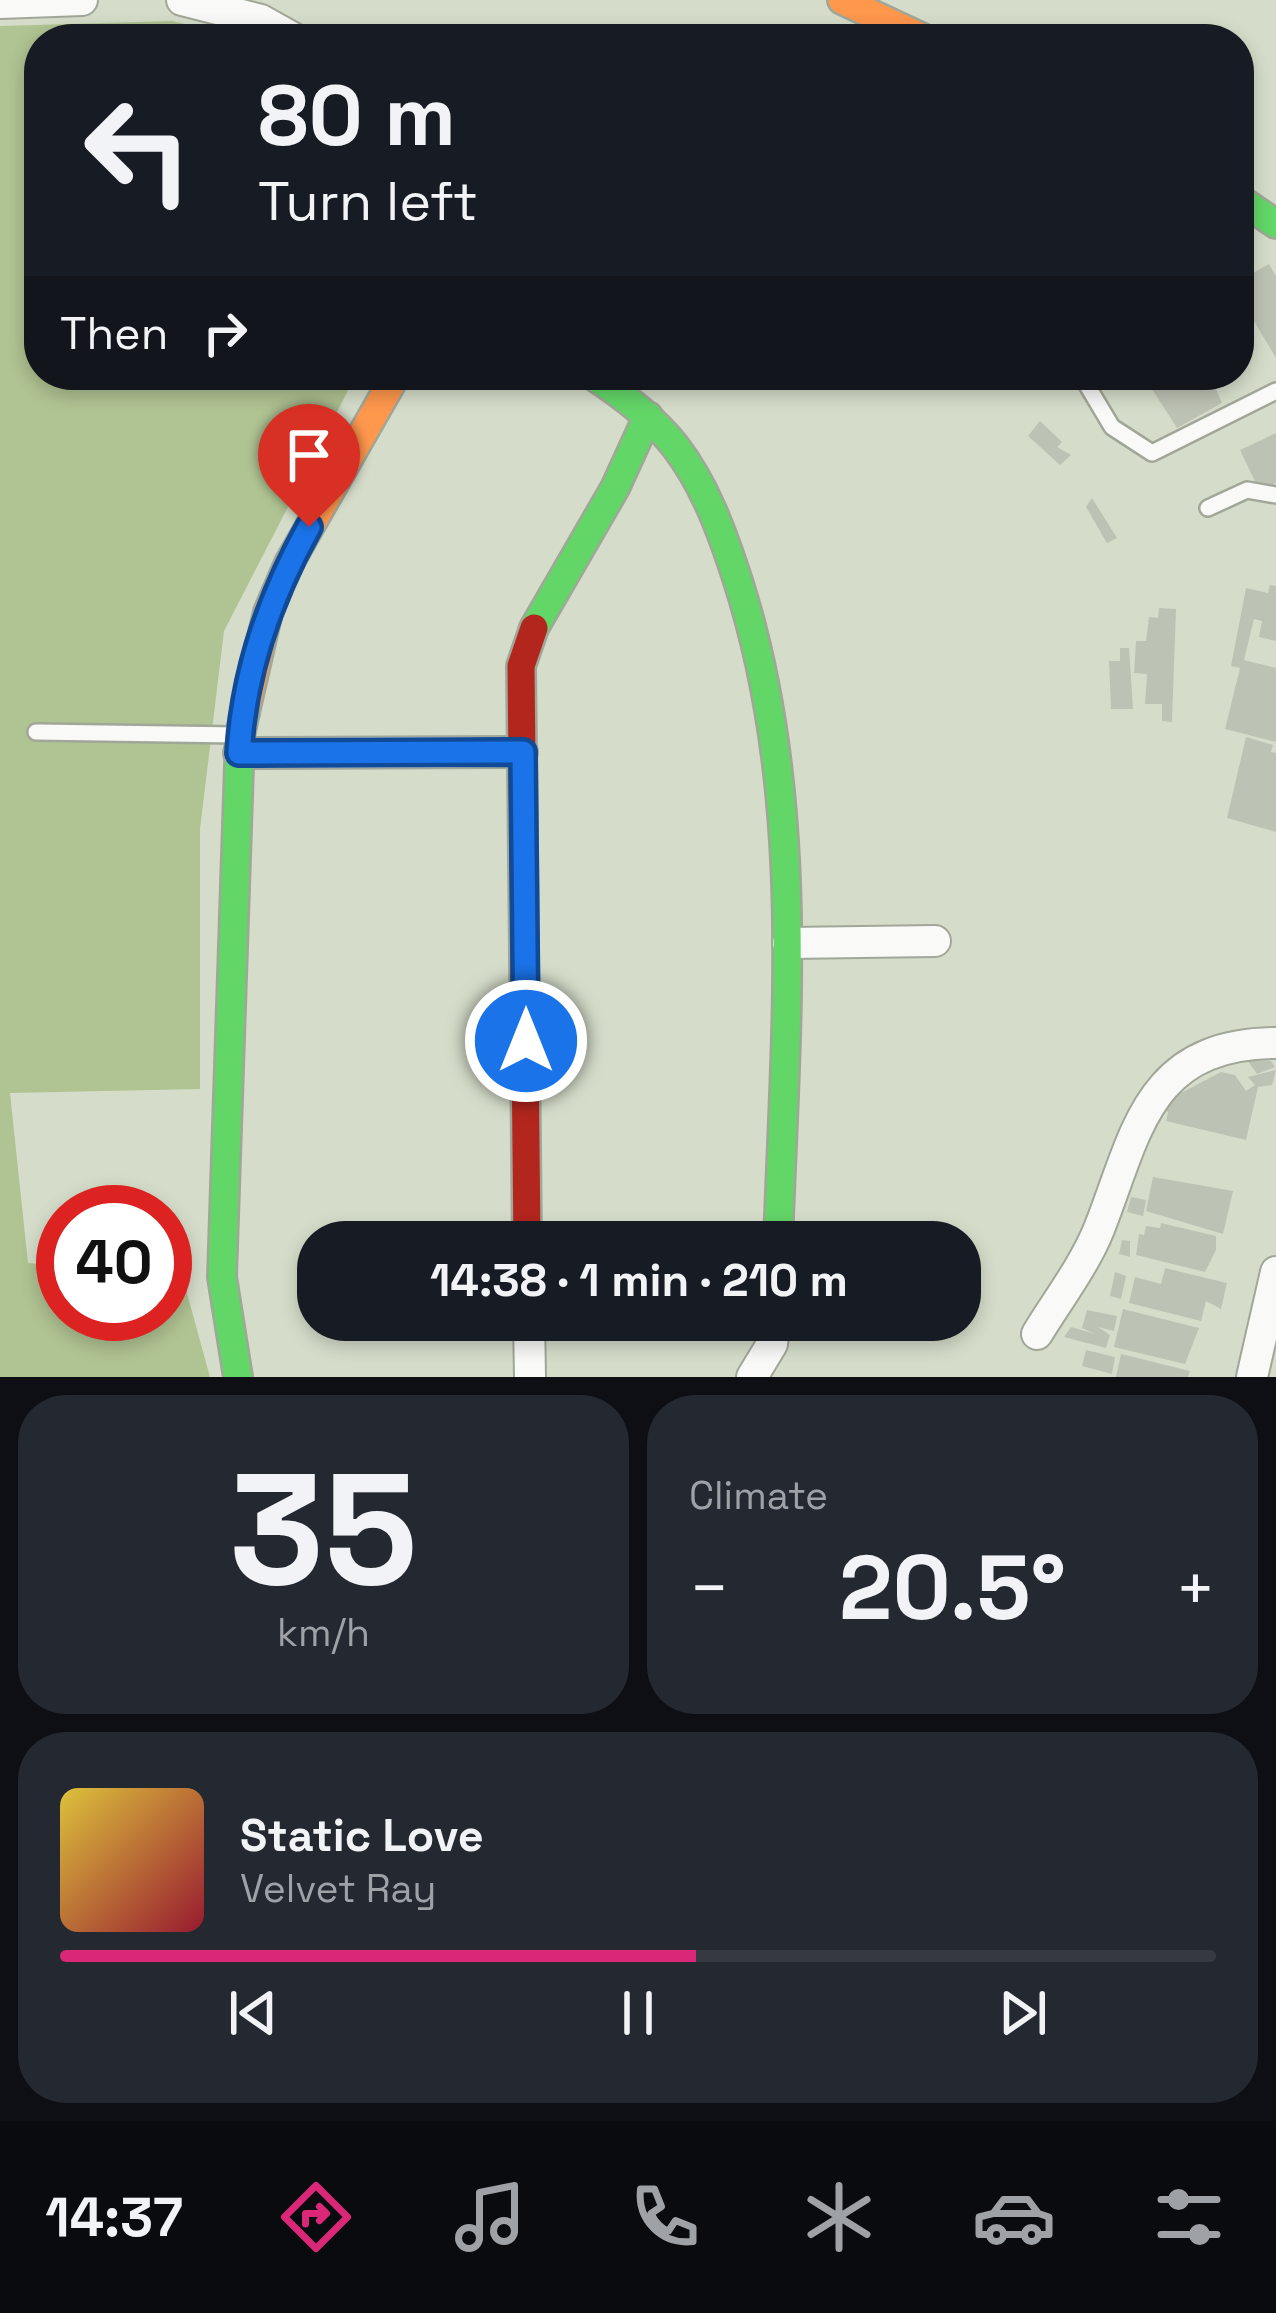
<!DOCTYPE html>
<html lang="en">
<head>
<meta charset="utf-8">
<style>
	:root { --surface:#171b24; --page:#242831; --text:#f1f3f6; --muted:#9ea1a6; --line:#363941; --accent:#db2777 }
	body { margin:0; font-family:"Space Grotesk",sans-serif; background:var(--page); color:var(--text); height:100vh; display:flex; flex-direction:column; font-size:45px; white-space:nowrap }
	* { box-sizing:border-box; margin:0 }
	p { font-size:39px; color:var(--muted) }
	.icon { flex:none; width:66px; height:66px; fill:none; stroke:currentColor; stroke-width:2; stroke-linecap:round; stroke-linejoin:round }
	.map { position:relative; height:1377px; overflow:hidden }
	.sheet { display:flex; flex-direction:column; gap:18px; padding:18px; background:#0d0f14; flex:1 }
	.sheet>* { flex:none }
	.banner { position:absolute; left:24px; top:24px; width:1230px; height:366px; border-radius:48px; box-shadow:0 6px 18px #0003; background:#171b24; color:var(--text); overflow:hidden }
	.speed { position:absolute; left:36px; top:1185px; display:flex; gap:24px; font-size:60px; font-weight:700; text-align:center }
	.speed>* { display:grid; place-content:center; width:156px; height:156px; border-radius:50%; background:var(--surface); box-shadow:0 6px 18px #0003; line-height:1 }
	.speed .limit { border:18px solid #d22; background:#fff; color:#111 }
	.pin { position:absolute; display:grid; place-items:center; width:102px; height:102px; color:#fff; margin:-123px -51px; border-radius:50% 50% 50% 0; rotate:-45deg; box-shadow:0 0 12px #0007 }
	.pin .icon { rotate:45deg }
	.me { position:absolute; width:132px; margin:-66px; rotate:0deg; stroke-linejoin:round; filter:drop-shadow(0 0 9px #0008) }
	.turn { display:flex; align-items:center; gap:42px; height:252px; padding:0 36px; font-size:54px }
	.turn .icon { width:156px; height:156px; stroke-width:2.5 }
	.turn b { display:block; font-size:84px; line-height:102px }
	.then { display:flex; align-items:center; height:114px; padding:0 36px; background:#0003; gap:24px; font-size:45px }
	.big { font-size:90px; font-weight:700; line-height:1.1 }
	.sheet .widget { flex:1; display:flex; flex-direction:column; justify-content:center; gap:18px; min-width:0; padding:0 42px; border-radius:48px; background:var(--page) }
	.sheet .dial { align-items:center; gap:0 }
	.dial b { font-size:156px; line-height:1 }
	.song { display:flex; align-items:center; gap:36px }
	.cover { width:144px; height:144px; border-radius:18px; background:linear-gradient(135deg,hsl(50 70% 55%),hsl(350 70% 35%)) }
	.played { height:12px; border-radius:6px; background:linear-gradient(90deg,var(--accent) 55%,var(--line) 55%) }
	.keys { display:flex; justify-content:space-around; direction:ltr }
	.heat { display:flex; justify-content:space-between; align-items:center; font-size:66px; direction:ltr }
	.sheet .tiles { flex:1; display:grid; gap:18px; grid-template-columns:1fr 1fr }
	.widget:last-child { grid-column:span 2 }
	.trip { position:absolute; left:297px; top:1221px; width:684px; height:120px; border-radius:48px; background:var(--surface); box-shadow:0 6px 18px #0003; font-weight:700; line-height:120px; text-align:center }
	.tabs { display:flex; height:192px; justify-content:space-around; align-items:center; background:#090b0e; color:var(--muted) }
	.tabs .icon { width:84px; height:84px }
	.tabs .active { color:var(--accent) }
	.tabs b { font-size:54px; color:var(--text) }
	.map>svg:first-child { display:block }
	.forest { fill:#b0c392 }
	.building { fill:#bdc3b4 }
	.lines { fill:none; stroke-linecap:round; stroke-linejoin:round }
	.lane-casing { stroke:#a0a798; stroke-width:20 }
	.street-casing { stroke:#a0a798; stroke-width:34 }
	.fast-casing { stroke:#a0a798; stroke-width:32 }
	.slow-casing { stroke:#a0a798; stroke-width:32 }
	.jam-casing { stroke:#a0a798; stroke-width:32 }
	.lane { stroke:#f9faf7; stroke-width:15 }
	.street { stroke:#f9faf7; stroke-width:30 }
	.fast { stroke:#63d668; stroke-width:27 }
	.slow { stroke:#ff974d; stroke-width:27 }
	.jam { stroke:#b3261e; stroke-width:27 }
	.route-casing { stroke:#114b97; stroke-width:30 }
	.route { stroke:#1a73e8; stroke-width:21 }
</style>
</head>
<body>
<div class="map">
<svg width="1276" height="1377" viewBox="0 0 1276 1377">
	<rect width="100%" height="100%" fill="#d5ddca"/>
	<path class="forest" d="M172,21l78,18h-211v336h317l-132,256 -24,198v260l-190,4 18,170 35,3v48h102v-41l17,2 28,102h-210v-1351z"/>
	<g class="building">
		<path d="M1269,264l7,12v82l-37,-62v-15z"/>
		<path d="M1143,375h67l12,28 -45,25z"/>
		<path d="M1040,421l22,21 -5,5 14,8 -11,10 -32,-29z"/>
		<path d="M1276,433v50l-17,7 -19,-40z"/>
		<path d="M1092,498l25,40 -10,5 -21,-36z"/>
		<path d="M1270,585l6,1v55l-17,-4 3,-16 -8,-2 -10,41 32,8v74l-51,-13 15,-61 -9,-2 15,-78 22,5z"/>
		<path d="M1159,608l17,1 -4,113 -10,-1v-17h-17l2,-30 -13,-1 2,-32h10l3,-24 9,1z"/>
		<path d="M1120,648h9l4,61h-22l-2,-48h11z"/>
		<path d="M1246,737l27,8 -2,7 5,1v79l-49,-14z"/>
		<path d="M1247,1060l24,1 4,6 -18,7z"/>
		<path d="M1276,1070l-4,15 -14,2 -12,53 -80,-19 2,-9 -4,-2 15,-16 42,-22 14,3 11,16 9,-6 -7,-8z"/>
		<path d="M1153,1177l80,14 -10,43 -77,-23z"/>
		<path d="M1131,1197l15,3 -3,16 -16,-4z"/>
		<path d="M1161,1223l55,13v14l-11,22 -69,-17 3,-21 5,1 2,-9 14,2z"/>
		<path d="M1122,1240l8,1v16l-11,-3z"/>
		<path d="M1165,1268l62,15 -6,26 -15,-8 -5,20 -72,-18 6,-26 26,7z"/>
		<path d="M1115,1272l11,4 -5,23 -11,-3z"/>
		<path d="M1123,1309l76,19 -14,36 -71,-17z"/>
		<path d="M1087,1310l30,6 -3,15 -16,-4 12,8 -4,13 -42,-11 7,-10 24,7 -13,-6z"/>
		<path d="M1086,1350l29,7 -3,17 -30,-8z"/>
		<path d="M1121,1354l69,17 -2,6h-72z"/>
	</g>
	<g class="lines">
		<g class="lane-casing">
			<g id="lane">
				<path d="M1081,375l31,52 40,26 124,-62"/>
				<path d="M1208,508l39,-18 29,5"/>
				<path d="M36,732l201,3"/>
			</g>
		</g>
		<g class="street-casing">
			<g id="street">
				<path d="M182,0l79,20 34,19"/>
				<path d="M0,3l82,-3"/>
				<path d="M239,753l283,-1"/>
				<path d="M788,943l147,-2"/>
				<path d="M529,1320l1,57"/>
				<path d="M1037,1334c20,-33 47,-68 62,-105 38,-96 47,-185 177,-186"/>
				<path d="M752,1377l20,-33 3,-24"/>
				<path d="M1252,1377l24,-105"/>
			</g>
		</g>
		<g class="fast-casing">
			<g id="fast">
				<path d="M1239,199l37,25"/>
				<path d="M592,375c31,20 60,42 83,71 30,39 47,86 62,132 70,215 49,442 41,664"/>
				<path d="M534,628l81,-140 33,-72"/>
				<path d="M238,1377l-16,-100 18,-541 5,-24"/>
			</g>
		</g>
		<g class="slow-casing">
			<g id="slow">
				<path d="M842,0l83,39"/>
				<path d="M245,712l23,-100 21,-49 107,-188"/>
			</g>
		</g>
		<g class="jam-casing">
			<path id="jam" d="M527,1242l-6,-576 13,-38"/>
		</g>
		<use href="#lane" class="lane"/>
		<use href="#street" class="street"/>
		<use href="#fast" class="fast"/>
		<use href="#slow" class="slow"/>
		<use href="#jam" class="jam"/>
	</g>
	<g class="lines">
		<g class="route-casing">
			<path id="route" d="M309,527c-39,70 -65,145 -70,226l284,-1 3,289"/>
		</g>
		<use href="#route" class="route"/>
	</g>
</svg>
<div class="speed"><div class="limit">40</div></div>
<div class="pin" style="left:309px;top:527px;background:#d93025"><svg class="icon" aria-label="arrive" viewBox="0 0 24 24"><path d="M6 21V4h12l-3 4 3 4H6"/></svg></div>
<svg class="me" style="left:526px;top:1041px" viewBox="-20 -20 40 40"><circle r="17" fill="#1a73e8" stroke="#fff" stroke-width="3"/><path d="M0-11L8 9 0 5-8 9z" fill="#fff"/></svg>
<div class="trip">14:38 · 1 min · 210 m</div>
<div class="banner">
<div class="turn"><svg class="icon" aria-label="left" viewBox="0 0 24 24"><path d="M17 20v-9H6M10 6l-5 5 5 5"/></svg><div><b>80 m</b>Turn left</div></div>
<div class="then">Then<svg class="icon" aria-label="right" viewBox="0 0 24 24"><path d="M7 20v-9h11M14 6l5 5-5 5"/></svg></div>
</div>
</div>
<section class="sheet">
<div class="tiles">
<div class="widget dial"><b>35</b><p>km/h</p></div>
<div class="widget"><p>Climate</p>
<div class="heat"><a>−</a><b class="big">20.5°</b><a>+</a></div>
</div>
<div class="widget">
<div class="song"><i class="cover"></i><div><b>Static Love</b><p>Velvet Ray</p></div></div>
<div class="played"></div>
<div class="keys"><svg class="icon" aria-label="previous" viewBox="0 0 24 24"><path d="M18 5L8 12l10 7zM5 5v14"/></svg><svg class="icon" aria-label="pause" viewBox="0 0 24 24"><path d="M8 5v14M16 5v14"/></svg><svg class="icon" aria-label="next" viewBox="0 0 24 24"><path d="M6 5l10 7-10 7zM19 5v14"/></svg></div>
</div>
</div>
</section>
<nav class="tabs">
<b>14:37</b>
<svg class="icon active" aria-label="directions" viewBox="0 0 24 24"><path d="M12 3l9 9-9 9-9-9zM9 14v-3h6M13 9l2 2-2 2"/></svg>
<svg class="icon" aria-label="music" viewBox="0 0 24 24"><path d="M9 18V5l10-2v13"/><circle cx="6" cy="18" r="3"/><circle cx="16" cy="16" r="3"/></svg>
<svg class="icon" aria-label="phone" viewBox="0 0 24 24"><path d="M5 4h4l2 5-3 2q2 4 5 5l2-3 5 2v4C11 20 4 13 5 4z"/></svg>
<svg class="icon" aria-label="climate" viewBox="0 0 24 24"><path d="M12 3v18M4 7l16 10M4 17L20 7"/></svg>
<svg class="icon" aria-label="car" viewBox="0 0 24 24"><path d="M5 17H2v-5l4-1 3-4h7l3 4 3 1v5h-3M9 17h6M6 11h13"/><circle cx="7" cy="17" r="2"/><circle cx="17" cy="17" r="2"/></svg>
<svg class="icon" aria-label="filters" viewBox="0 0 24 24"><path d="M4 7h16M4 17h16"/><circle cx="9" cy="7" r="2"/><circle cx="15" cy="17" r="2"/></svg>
</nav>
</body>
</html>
